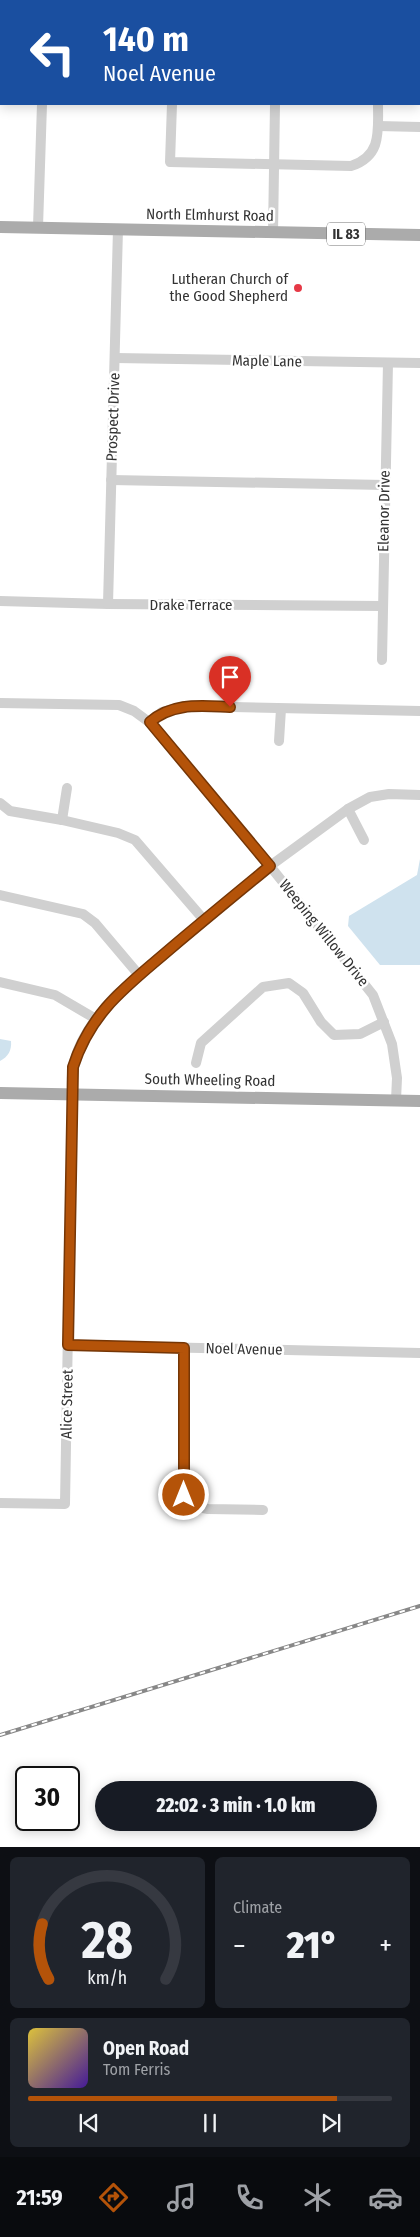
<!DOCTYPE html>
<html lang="en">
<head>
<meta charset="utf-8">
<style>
	:root { --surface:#171b24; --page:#20242c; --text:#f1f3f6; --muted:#9ea1a6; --line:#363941; --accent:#b45309 }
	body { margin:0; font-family:"Fira Sans Condensed",sans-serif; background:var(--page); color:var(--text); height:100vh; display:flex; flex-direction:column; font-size:19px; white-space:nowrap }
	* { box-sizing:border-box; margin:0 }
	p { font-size:16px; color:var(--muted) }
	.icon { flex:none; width:28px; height:28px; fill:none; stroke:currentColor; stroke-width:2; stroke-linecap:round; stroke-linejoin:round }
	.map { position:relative; height:1847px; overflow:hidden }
	.panel { display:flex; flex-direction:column; gap:10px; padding:10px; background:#0d0f14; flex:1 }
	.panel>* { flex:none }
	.guide { position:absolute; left:0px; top:0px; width:420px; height:105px; box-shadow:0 2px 12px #0003; background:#1a4fa0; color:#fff; overflow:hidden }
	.speed { position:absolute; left:15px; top:1766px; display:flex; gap:10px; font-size:25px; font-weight:700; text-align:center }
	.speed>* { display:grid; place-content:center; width:65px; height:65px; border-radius:50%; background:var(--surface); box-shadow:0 2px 12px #0003; line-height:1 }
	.speed .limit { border:2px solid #111; border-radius:8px; background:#fff; color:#111 }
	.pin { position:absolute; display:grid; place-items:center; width:42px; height:42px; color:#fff; margin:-51px -21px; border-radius:50% 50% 50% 0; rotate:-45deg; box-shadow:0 0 5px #0007 }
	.pin .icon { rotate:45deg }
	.me { position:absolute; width:55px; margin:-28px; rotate:0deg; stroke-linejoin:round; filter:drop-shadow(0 0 4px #0008) }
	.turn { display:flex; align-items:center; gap:18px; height:105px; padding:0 20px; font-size:22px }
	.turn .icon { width:65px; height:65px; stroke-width:2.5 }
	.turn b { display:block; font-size:35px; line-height:42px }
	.big { font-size:38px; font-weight:800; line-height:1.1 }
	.panel .tile { flex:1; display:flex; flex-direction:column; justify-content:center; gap:8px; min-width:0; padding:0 18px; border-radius:8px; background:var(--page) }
	.panel .dial { align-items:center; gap:0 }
	.dial svg { height:130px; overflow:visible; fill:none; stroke:var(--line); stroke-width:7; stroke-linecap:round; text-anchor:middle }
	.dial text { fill:var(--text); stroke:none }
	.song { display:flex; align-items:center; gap:15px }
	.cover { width:60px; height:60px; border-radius:8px; background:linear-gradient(135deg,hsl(50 70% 55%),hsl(260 70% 35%)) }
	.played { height:5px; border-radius:2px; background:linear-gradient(90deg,var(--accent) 85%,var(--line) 85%) }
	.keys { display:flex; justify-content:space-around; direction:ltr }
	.heat { display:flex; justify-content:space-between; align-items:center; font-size:28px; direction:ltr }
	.panel .tiles { flex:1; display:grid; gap:10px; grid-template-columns:1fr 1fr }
	.tile:last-child { grid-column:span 2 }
	.trip { position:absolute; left:95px; top:1781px; width:282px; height:50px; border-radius:25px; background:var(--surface); box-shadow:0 2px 12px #0003; font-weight:800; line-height:50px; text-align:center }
	.dock { display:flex; height:80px; justify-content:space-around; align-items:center; background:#090b0e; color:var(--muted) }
	.dock .icon { width:35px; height:35px }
	.dock .current { color:var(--accent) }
	.dock b { font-size:22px; color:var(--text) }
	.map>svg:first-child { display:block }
	.water { fill:#cfe2ee }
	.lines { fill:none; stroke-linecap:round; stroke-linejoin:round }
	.minor { stroke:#d0d0d0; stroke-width:10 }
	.major { stroke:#ababab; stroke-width:12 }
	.rail-casing { stroke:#888; stroke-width:4 }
	.rail { stroke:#fff; stroke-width:2; stroke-dasharray:5.5; stroke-linecap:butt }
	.route-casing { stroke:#753606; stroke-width:12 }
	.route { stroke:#b45309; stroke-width:9 }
	.poi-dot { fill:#e63946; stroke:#fff; stroke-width:2 }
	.labels { text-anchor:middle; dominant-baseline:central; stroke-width:5; stroke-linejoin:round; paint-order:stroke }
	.shield { fill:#fff; stroke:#707070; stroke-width:1 }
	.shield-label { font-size:14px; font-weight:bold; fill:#333 }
	.street-label { font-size:15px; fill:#333; stroke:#fff }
	.poi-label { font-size:15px; fill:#333; stroke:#fff; text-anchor:end }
</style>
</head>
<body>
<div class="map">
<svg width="420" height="1847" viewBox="0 0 420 1847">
	<rect width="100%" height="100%" fill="#fff"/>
	<g class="water">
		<path d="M420,859v106h-40l-32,-39 1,-10 68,-41z"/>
		<path d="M0,1039l11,2c1,9 -3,16 -11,20z"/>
	</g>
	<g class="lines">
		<g class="minor">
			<path d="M41,1v-1"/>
			<path d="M174,1v-1"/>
			<path d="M278,1v-1"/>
			<path d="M380,1v-1"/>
			<path d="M0,12l1,1"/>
			<path d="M0,60h1"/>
			<path d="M172,104l-2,58 181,4c31,-10 27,-35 27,-62"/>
			<path d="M378,126l42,1"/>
			<path d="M38,227l4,-123"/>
			<path d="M273,233l2,-129"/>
			<path d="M115,358l305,5"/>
			<path d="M111,480l274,5"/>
			<path d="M0,601l108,3 274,2"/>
			<path d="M108,604l10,-375"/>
			<path d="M382,660l6,-297"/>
			<path d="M0,703l119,2 15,6 15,11 121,144 103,129 19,49 5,34 -1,22"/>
			<path d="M149,722l13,-10 22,-6 236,5"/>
			<path d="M279,741l2,-32"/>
			<path d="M0,803l10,8 52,9 56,13 17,7 69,80"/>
			<path d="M348,809l16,31"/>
			<path d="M62,820l5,-32"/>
			<path d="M0,895l83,19 12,9 44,52"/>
			<path d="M0,982l55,13 41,24"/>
			<path d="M196,1063l5,-20 62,-56 26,-4 14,10 18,29 13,13 26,-1 24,-12"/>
			<path d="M68,1345l352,8"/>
			<path d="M184,1348l1,147 8,11 15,3 55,1"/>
			<path d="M0,1503l65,1 7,-410c0,-9 -1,-19 1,-27 5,-28 25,-53 44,-73l153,-128 78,-57 22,-12 19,-3 31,1"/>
		</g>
		<g class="major">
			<path d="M0,227l420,8"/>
			<path d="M0,1093l420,8"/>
		</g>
		<g class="rail-casing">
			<path id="rail" d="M0,1735l420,-129"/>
		</g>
		<use href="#rail" class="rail"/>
	</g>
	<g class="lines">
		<g class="route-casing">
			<path id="route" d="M184,1495v-147l-116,-3 5,-278c18,-56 54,-81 97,-118 33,-28 66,-55 100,-83l-120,-144c23,-20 51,-16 80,-15"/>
		</g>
		<use href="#route" class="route"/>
	</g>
	<circle class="poi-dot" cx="298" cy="288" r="5"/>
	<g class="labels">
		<rect class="shield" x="327" y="222.5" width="38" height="23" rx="4"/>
		<g class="shield-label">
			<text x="346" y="234">IL 83</text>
		</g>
		<g class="street-label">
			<text transform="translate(210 215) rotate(1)">North Elmhurst Road</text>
			<text transform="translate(267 361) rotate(1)">Maple Lane</text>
			<text transform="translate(113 417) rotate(-88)">Prospect Drive</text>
			<text transform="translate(384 511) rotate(-89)">Eleanor Drive</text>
			<text x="191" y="605">Drake Terrace</text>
			<text transform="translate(324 933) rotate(51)">Weeping Willow Drive</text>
			<text transform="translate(210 1080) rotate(1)">South Wheeling Road</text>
			<text transform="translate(244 1349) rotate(1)">Noel Avenue</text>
			<text transform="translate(67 1404) rotate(-89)">Alice Street</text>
		</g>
		<g class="poi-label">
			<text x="288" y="279">Lutheran Church of<tspan x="288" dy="17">the Good Shepherd</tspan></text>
		</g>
	</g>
</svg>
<div class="speed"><div class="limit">30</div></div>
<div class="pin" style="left:230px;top:707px;background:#d93025"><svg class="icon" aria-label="arrive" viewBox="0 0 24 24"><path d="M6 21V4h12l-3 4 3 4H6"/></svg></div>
<svg class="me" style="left:184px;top:1495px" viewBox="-20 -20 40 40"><circle r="17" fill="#b45309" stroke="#fff" stroke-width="3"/><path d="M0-11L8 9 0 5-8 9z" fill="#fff"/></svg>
<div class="trip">22:02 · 3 min · 1.0 km</div>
<div class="guide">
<div class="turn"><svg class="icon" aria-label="left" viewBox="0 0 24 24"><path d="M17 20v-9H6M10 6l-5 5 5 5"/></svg><div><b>140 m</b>Noel Avenue</div></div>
</div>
</div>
<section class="panel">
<div class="tiles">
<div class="tile dial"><svg viewBox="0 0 100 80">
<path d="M14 69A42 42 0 1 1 86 69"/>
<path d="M14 69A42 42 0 0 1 10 35" stroke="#b45309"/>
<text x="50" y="56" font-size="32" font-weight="700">28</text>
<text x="50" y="72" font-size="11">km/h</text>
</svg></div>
<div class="tile"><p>Climate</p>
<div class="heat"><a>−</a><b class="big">21°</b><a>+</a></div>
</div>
<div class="tile">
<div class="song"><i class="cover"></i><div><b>Open Road</b><p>Tom Ferris</p></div></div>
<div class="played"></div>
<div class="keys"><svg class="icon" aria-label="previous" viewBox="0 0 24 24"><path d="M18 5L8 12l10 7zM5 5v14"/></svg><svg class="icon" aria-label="pause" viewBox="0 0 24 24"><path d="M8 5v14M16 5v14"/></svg><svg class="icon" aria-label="next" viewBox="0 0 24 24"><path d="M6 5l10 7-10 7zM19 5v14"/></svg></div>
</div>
</div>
</section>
<nav class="dock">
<b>21:59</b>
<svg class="icon current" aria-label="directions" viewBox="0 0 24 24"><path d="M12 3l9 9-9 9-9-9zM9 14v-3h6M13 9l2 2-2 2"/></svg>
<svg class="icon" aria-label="music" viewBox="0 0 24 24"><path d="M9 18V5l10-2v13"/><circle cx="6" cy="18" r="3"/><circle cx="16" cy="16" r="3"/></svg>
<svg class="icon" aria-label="phone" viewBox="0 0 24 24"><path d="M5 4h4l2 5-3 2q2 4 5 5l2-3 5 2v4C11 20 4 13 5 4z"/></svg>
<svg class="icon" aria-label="climate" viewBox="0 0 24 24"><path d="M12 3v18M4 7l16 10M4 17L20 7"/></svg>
<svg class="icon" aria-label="car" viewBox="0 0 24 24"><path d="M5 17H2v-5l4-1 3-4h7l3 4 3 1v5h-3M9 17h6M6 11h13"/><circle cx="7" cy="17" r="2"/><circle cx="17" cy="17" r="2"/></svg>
</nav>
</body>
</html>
